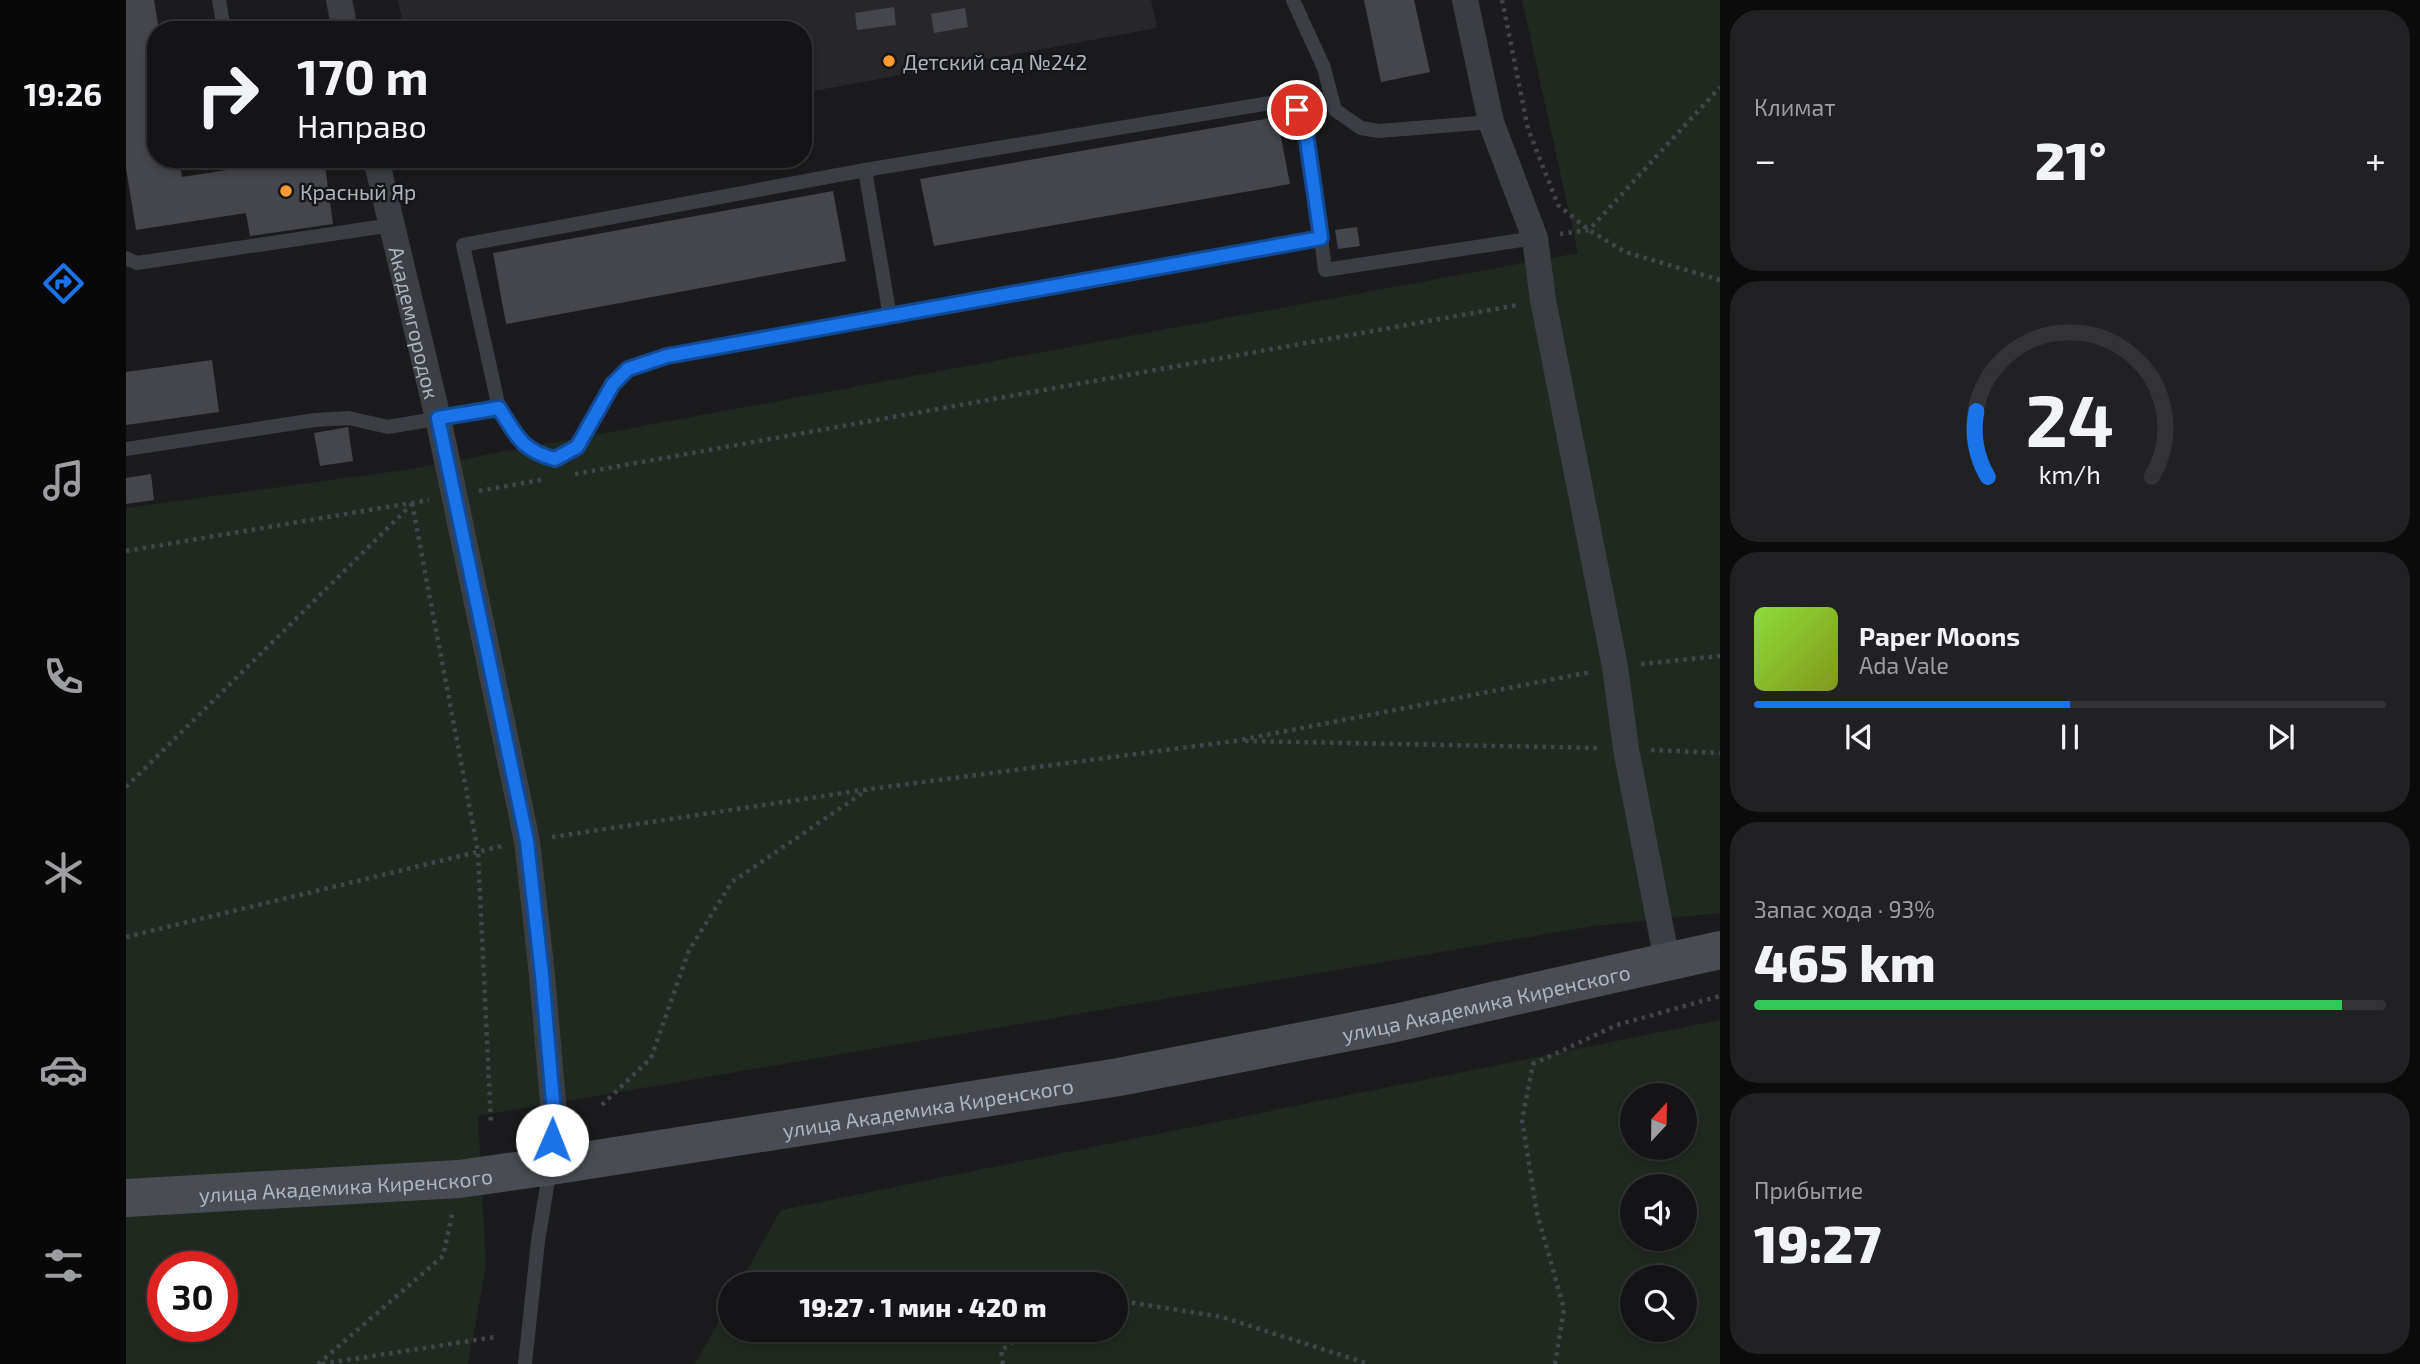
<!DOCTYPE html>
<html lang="ru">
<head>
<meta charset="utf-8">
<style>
	:root { --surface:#141416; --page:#212123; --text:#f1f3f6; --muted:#9d9ea1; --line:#333335; --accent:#1a73e8 }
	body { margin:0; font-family:"Exo 2",sans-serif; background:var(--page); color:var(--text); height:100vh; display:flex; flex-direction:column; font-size:26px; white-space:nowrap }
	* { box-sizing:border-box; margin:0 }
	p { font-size:23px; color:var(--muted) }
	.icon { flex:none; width:38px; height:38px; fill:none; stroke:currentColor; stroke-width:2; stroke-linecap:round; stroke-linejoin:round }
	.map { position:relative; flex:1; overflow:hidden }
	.details { display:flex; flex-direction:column; gap:10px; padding:10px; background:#0b0b0c; width:700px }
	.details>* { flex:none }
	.banner { position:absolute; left:21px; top:21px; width:665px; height:147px; border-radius:28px; box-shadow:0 4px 10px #0003,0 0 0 2px var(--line); background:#141416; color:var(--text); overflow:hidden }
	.needle { width:46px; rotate:22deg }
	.controls { position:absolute; left:1494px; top:1083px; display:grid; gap:14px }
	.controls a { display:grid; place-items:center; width:77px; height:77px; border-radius:50%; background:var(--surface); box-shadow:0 4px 10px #0003,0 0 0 2px var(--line); font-size:35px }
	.speed { position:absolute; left:21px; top:1251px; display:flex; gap:14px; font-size:35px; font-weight:700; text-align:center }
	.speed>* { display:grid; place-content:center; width:91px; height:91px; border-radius:50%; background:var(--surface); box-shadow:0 4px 10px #0003,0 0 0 2px var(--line); line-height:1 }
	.speed .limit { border:10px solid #d22; background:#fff; color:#111 }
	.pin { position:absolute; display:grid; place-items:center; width:60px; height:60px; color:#fff; margin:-30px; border:4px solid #fff; border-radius:50%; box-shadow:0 2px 7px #0007 }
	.me { position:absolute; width:77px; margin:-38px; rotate:1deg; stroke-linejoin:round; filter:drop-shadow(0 0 5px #0008) }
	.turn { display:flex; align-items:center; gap:24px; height:147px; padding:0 35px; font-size:32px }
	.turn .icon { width:91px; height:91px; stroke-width:2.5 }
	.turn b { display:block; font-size:49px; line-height:60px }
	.big { font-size:52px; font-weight:800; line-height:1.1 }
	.details .tile { flex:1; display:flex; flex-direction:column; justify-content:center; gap:10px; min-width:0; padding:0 24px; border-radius:28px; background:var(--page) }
	.details .dial { align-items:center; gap:0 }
	.dial svg { height:182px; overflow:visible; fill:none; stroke:var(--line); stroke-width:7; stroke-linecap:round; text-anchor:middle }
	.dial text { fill:var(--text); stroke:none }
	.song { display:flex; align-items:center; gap:21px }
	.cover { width:84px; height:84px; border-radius:10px; background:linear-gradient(135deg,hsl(90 70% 55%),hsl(70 70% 35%)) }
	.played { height:7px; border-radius:4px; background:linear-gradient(90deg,var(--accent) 50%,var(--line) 50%) }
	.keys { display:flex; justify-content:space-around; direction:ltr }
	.heat { display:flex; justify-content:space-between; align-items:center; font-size:38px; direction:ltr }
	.charge { height:10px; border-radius:5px; background:linear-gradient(90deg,#34c759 93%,var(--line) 0) }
	.trip { position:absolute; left:592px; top:1272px; width:410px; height:70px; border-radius:35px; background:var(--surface); box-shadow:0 4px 10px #0003,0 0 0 2px var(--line); font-weight:800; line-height:70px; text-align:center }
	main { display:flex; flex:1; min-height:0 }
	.menu { display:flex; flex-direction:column; width:126px; justify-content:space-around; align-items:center; background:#080809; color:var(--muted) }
	.menu .icon { width:49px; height:49px }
	.menu .active { color:var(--accent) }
	.menu b { font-size:32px; color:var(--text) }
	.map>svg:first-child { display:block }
	.built { fill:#27272b }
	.green { fill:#202920; fill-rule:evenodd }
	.building { fill:#45464b }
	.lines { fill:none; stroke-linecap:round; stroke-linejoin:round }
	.path { stroke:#41454a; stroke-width:4.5; stroke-dasharray:3.5 5; stroke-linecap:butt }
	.service { stroke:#3b3e43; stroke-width:14 }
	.minor { stroke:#3b3e43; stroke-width:26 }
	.secondary { stroke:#494d53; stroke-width:38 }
	.route-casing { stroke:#114b97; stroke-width:18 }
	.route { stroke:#1a73e8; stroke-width:12 }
	.poi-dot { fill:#ff9c31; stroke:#161619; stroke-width:2.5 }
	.labels { text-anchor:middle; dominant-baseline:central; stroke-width:5; stroke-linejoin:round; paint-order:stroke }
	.poi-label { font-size:21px; fill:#adb4be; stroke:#161619; text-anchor:start }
	.street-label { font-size:21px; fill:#adb4be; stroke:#161619 }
</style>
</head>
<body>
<main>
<nav class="menu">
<b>19:26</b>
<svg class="icon active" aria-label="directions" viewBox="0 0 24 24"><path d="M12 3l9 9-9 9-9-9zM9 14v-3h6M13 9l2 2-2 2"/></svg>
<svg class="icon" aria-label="music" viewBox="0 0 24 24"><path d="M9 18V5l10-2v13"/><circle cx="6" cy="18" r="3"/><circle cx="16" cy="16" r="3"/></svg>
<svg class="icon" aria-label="phone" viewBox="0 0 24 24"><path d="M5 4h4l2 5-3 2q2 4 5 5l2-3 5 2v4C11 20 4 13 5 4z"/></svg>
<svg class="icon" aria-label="climate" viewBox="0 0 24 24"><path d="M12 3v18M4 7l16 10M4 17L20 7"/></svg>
<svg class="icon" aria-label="car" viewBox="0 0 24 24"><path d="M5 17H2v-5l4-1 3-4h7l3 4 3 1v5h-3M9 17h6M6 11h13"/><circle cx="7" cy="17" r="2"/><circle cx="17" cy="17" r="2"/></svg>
<svg class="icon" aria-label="filters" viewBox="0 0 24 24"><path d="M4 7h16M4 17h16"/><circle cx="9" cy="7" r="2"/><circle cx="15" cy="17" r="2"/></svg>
</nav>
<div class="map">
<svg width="1594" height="1364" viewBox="0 0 1594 1364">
	<rect width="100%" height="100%" fill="#1b1b1d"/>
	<path class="built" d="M272,0h753l6,28 -354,65v-63h-399z"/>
	<g class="green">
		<path d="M1396,0h198v913l-126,13 -1116,190 8,150 -18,98h-342v-856l279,-38 1173,-217zM37,1267h59v59h-59z"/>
		<path d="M1594,1020v344h-1025l35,-62v28h385v-46h-376l42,-74zM1507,1096h52v52h-52zM1507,1186h52v53h-52zM1507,1278h52v52h-52z"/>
	</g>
	<g class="building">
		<path d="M0,0h28l5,30h-3v129h23l3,18 115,-18h27l9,65 -83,12 -4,-23 -110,17 -10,-62z"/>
		<path d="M1238,0h50l16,72 -49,10z"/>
		<path d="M768,7l2,18 -39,5 -2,-17z"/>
		<path d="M839,8l3,19 -34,6 -3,-19z"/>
		<path d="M1151,117l13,67 -356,62 -14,-67z"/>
		<path d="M707,191l13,70 -340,63 -13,-71z"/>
		<path d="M1231,227l3,19 -22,3 -3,-19z"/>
		<path d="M86,360l7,52 -93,13v-53z"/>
		<path d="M222,427l5,34 -33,5 -6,-33z"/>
		<path d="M25,474l3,26 -28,4v-26z"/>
	</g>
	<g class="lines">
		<g class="path">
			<path d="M1376,0l26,129 30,76 31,25 36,22 95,28"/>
			<path d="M1434,234l29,-4 131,-143"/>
			<path d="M449,474l943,-169"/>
			<path d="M353,491l67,-12"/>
			<path d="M286,503l66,349 13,271"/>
			<path d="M0,551l303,-51"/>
			<path d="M1515,664l79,-8"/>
			<path d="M1119,741l355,7"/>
			<path d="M1525,750l69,3"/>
			<path d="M0,787l286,-283"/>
			<path d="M426,837l318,-48 365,-48 356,-69"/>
			<path d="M0,937l376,-91"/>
			<path d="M476,1105l49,-47 38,-108 43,-68 135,-92"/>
			<path d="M989,1300l107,17 147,47"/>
			<path d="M192,1364l125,-108 10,-46"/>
			<path d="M196,1364l173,-27"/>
			<path d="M877,1364l-2,-14 31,-20"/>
			<path d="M1429,1364l9,-55 -27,-96 -15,-93 11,-56 84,-39 103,-29"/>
		</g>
		<g class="service">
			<path d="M93,0l5,30"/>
			<path d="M1167,0l31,68 11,42 26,18 18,3 112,-9"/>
			<path d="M739,170l25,147"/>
			<path d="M0,258l11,5 255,-38"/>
			<path d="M373,408l-36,-163 402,-75 411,-68 21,8 8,16 17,119"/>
			<path d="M0,449l189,-29 34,-2 39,9 111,-19c17,27 23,44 56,51l22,-12 36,-63 15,-15 39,-13 654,-118 4,32 210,-32"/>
			<path d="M399,1364l13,-123 12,-73"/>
		</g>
		<g class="minor">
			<path d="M213,0l6,30"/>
			<path d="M1339,0l26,122 44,116 8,62 72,367 11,82 41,212"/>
			<path id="s1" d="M250,159l62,259 89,423 15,134 12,138 -3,53"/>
		</g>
		<path class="secondary" id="s2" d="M0,1198l333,-19 92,-13 568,-89 276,-54 325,-73"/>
	</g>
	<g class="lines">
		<g class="route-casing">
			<path id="route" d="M426,1140l2,-27 -12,-138 -15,-134 -89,-423 61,-10c17,27 23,43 56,51l22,-12 36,-63 15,-15 39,-13 654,-118 -16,-112 -8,-16"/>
		</g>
		<use href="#route" class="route"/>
	</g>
	<g class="poi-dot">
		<circle cx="763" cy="61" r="7"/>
		<circle cx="160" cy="191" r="7"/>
	</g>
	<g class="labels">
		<g class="poi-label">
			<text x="777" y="61">Детский сад №242</text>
			<text x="174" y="191">Красный Яр</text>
		</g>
		<g class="street-label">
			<text stroke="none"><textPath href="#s1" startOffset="168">Академгородок</textPath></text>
			<text stroke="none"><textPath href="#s2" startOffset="1376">улица Академика Киренского</textPath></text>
			<text stroke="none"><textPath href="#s2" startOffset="808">улица Академика Киренского</textPath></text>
			<text stroke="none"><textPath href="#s2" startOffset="220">улица Академика Киренского</textPath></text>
		</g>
	</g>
</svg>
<div class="controls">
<a><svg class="needle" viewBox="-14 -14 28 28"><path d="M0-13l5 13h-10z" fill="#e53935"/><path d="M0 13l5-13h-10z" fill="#9d9ea1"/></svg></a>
<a><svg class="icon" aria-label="sound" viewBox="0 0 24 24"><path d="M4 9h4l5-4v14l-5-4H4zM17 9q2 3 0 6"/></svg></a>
<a><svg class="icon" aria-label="search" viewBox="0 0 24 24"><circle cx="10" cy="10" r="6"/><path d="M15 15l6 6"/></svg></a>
</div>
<div class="speed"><div class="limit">30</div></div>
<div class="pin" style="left:1171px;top:110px;background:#d93025"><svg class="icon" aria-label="arrive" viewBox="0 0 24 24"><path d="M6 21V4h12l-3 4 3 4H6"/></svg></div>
<svg class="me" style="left:426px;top:1140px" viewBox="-20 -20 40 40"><circle r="19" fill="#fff"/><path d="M0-13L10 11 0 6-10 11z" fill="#1a73e8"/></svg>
<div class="trip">19:27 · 1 мин · 420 m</div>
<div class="banner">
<div class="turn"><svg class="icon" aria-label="right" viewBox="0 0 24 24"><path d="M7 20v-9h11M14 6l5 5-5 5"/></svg><div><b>170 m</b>Направо</div></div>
</div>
</div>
<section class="details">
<div class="tile"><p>Климат</p>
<div class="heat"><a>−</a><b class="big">21°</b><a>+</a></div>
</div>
<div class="tile dial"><svg viewBox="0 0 100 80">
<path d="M14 69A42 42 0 1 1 86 69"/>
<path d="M14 69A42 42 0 0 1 9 40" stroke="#1a73e8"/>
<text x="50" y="56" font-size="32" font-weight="700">24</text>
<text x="50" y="72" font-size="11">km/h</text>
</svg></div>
<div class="tile">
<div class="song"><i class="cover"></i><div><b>Paper Moons</b><p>Ada Vale</p></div></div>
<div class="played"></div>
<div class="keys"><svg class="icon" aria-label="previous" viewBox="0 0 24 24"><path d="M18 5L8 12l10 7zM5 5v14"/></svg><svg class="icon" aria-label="pause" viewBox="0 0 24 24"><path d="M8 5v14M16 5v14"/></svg><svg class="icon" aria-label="next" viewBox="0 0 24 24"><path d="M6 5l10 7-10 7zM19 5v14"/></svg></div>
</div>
<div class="tile"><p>Запас хода · 93%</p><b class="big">465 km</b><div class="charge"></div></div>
<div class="tile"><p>Прибытие</p><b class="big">19:27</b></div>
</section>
</main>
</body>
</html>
